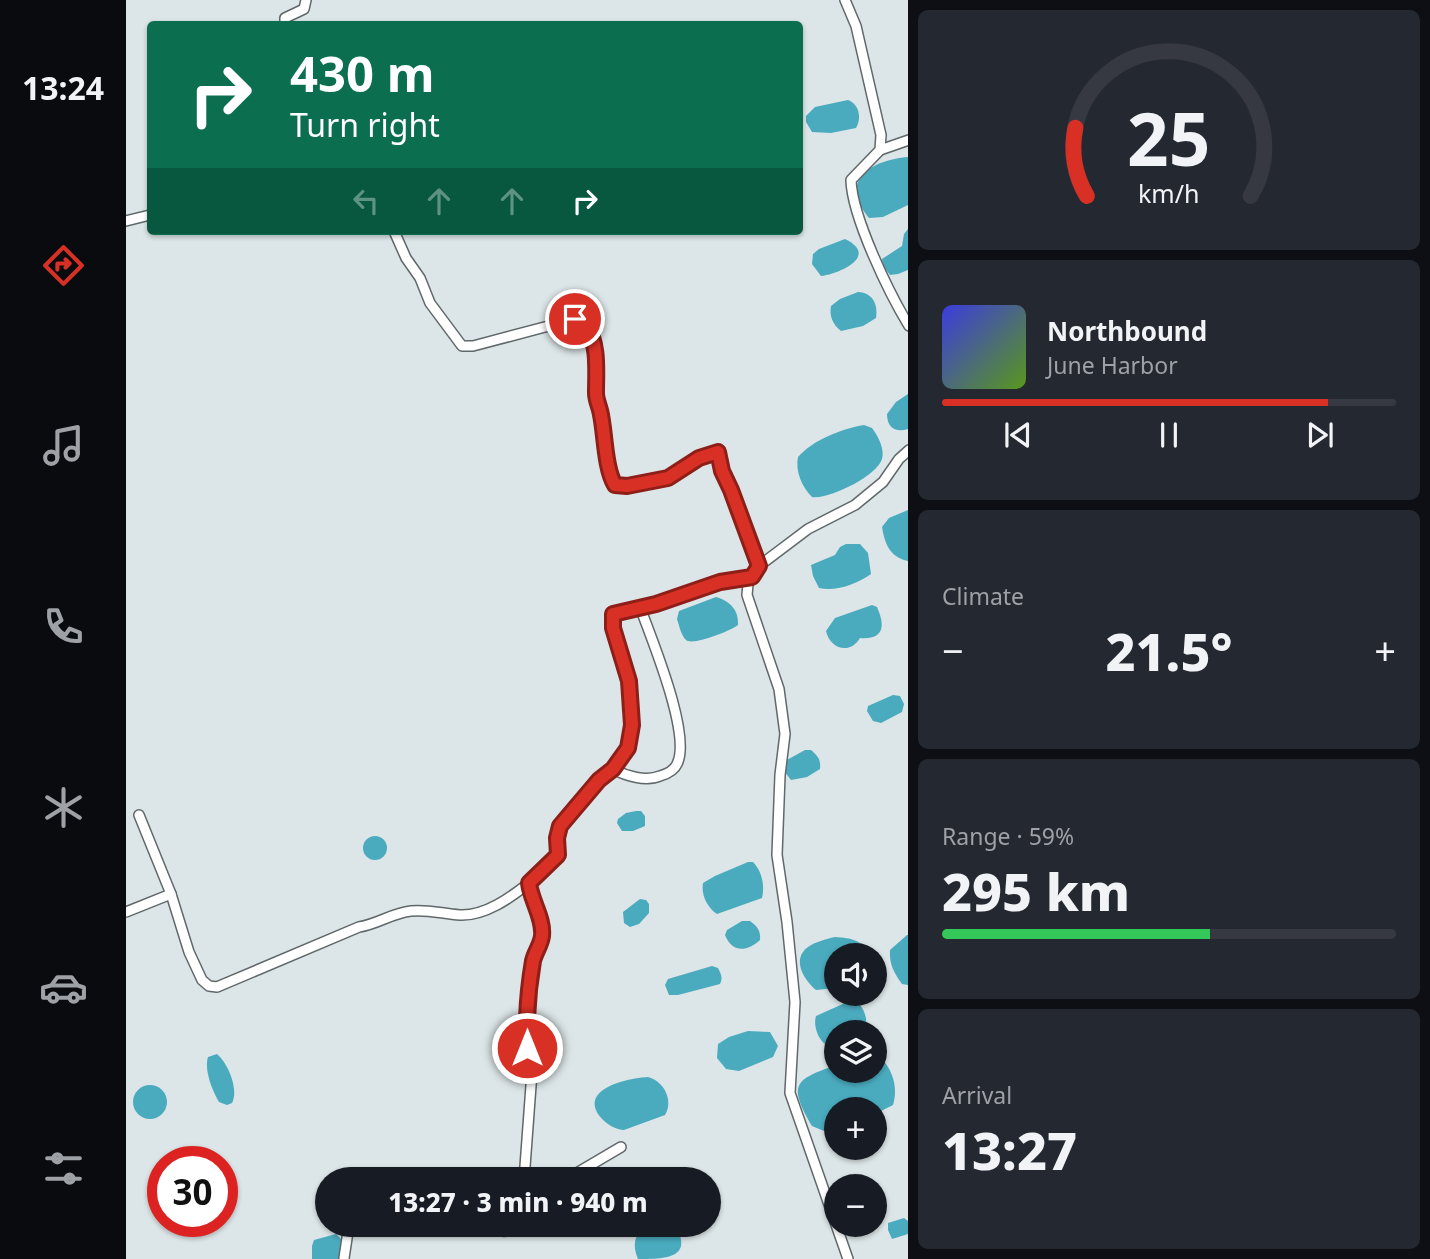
<!DOCTYPE html>
<html lang="en">
<head>
<meta charset="utf-8">
<style>
	:root { --surface:#171b24; --page:#242831; --text:#f1f3f6; --muted:#9ea1a6; --line:#363941; --accent:#d93025 }
	body { margin:0; font-family:"Noto Sans",sans-serif; background:var(--page); color:var(--text); height:100vh; display:flex; flex-direction:column; font-size:26px; white-space:nowrap }
	* { box-sizing:border-box; margin:0 }
	p { font-size:23px; color:var(--muted) }
	.icon { flex:none; width:38px; height:38px; fill:none; stroke:currentColor; stroke-width:2; stroke-linecap:round; stroke-linejoin:round }
	.map { position:relative; flex:1; overflow:hidden }
	.sheet { display:flex; flex-direction:column; gap:10px; padding:10px; background:#0d0f14; width:522px }
	.sheet>* { flex:none }
	.top-card { position:absolute; left:21px; top:21px; width:656px; height:214px; border-radius:7px; box-shadow:0 2px 5px #0004; background:#0b6e4f; color:#fff; overflow:hidden }
	.buttons { position:absolute; left:698px; top:943px; display:grid; gap:14px }
	.buttons a { display:grid; place-items:center; width:63px; height:63px; border-radius:50%; background:var(--surface); box-shadow:0 2px 5px #0004; font-size:35px }
	.speed { position:absolute; left:21px; top:1146px; display:flex; gap:14px; font-size:35px; font-weight:700; text-align:center }
	.speed>* { display:grid; place-content:center; width:91px; height:91px; border-radius:50%; background:var(--surface); box-shadow:0 2px 5px #0004; line-height:1 }
	.speed .limit { border:10px solid #d22; background:#fff; color:#111 }
	.pin { position:absolute; display:grid; place-items:center; width:60px; height:60px; color:#fff; margin:-30px; border:4px solid #fff; border-radius:50%; box-shadow:0 2px 7px #0007 }
	.me { position:absolute; width:77px; margin:-38px; rotate:0deg; stroke-linejoin:round; filter:drop-shadow(0 0 5px #0008) }
	.turn { display:flex; align-items:center; gap:24px; height:147px; padding:0 28px; font-size:32px }
	.turn .icon { width:91px; height:91px; stroke-width:2.5 }
	.turn b { display:block; font-size:49px; line-height:60px }
	.lanes { display:flex; align-items:center; height:66px; padding:0 28px; background:#0003; justify-content:center; gap:35px; direction:ltr }
	.lanes .off { opacity:.35 }
	.big { font-size:52px; font-weight:800; line-height:1.1 }
	.sheet .tile { flex:1; display:flex; flex-direction:column; justify-content:center; gap:10px; min-width:0; padding:0 24px; border-radius:10px; background:var(--page) }
	.sheet .dial { align-items:center; gap:0 }
	.dial svg { height:182px; overflow:visible; fill:none; stroke:var(--line); stroke-width:7; stroke-linecap:round; text-anchor:middle }
	.dial text { fill:var(--text); stroke:none }
	.song { display:flex; align-items:center; gap:21px }
	.cover { width:84px; height:84px; border-radius:10px; background:linear-gradient(135deg,hsl(240 70% 55%),hsl(90 70% 35%)) }
	.played { height:7px; border-radius:4px; background:linear-gradient(90deg,var(--accent) 85%,var(--line) 85%) }
	.keys { display:flex; justify-content:space-around; direction:ltr }
	.heat { display:flex; justify-content:space-between; align-items:center; font-size:38px; direction:ltr }
	.charge { height:10px; border-radius:5px; background:linear-gradient(90deg,#34c759 59%,var(--line) 0) }
	.trip { position:absolute; left:189px; top:1167px; width:406px; height:70px; border-radius:35px; background:var(--surface); box-shadow:0 2px 5px #0004; font-weight:800; line-height:70px; text-align:center }
	main { display:flex; flex:1; min-height:0 }
	.menu { display:flex; flex-direction:column; width:126px; justify-content:space-around; align-items:center; background:#090b0e; color:var(--muted) }
	.menu .icon { width:49px; height:49px }
	.menu .on { color:var(--accent) }
	.menu b { font-size:32px; color:var(--text) }
	.map>svg:first-child { display:block }
	.water { fill:#4aabbe }
	.lines { fill:none; stroke-linecap:round; stroke-linejoin:round }
	.minor-casing { stroke:#60686a; stroke-width:12 }
	.minor { stroke:#fff; stroke-width:9 }
	.route-casing { stroke:#8d1f18; stroke-width:18 }
	.route { stroke:#d93025; stroke-width:12 }
</style>
</head>
<body>
<main>
<nav class="menu">
<b>13:24</b>
<svg class="icon on" aria-label="directions" viewBox="0 0 24 24"><path d="M12 3l9 9-9 9-9-9zM9 14v-3h6M13 9l2 2-2 2"/></svg>
<svg class="icon" aria-label="music" viewBox="0 0 24 24"><path d="M9 18V5l10-2v13"/><circle cx="6" cy="18" r="3"/><circle cx="16" cy="16" r="3"/></svg>
<svg class="icon" aria-label="phone" viewBox="0 0 24 24"><path d="M5 4h4l2 5-3 2q2 4 5 5l2-3 5 2v4C11 20 4 13 5 4z"/></svg>
<svg class="icon" aria-label="climate" viewBox="0 0 24 24"><path d="M12 3v18M4 7l16 10M4 17L20 7"/></svg>
<svg class="icon" aria-label="car" viewBox="0 0 24 24"><path d="M5 17H2v-5l4-1 3-4h7l3 4 3 1v5h-3M9 17h6M6 11h13"/><circle cx="7" cy="17" r="2"/><circle cx="17" cy="17" r="2"/></svg>
<svg class="icon" aria-label="filters" viewBox="0 0 24 24"><path d="M4 7h16M4 17h16"/><circle cx="9" cy="7" r="2"/><circle cx="15" cy="17" r="2"/></svg>
</nav>
<div class="map">
<svg width="783" height="1259" viewBox="0 0 783 1259">
	<rect width="100%" height="100%" fill="#dce5e7"/>
	<g class="water">
		<path d="M722,100c11,4 14,18 8,28l-25,5 -19,-1 -6,-10v-6l9,-9z"/>
		<path d="M782,157v48l-25,12 -14,1c-32,-38 3,-58 39,-61z"/>
		<path d="M782,229v41l-10,4 -8,1 -7,-9 -1,-7 20,-13 2,-12z"/>
		<path d="M719,239c35,17 -6,35 -24,37l-9,-12 1,-10 6,-5z"/>
		<path d="M732,292c15,1 20,12 18,26l-13,8 -22,5c-8,-6 -12,-15 -10,-25l9,-7z"/>
		<path d="M782,394v35c-12,4 -21,-1 -21,-15l9,-12z"/>
		<path d="M738,425l8,3c6,8 13,21 10,31 -5,17 -54,41 -70,38 -10,-10 -17,-26 -14,-40 15,-17 43,-28 66,-32z"/>
		<path d="M782,510v51c-18,-4 -23,-16 -26,-34l7,-9z"/>
		<path d="M720,544h14l8,9 3,21c-14,10 -35,18 -52,14l-6,-12 -2,-11 24,-10 5,-8z"/>
		<path d="M590,597c14,4 23,13 22,28 -8,6 -45,21 -52,15 -5,-5 -7,-15 -9,-21l2,-8z"/>
		<path d="M746,605l5,2c8,18 8,33 -17,31 -10,17 -30,11 -34,-7l9,-13z"/>
		<path d="M767,695l7,1 4,8 -2,8 -21,11 -8,-2 -6,-10 1,-5z"/>
		<path d="M679,750h6c7,6 10,10 9,19l-13,8 -16,3 -7,-9 1,-10z"/>
		<path d="M510,811h5l4,5v10l-12,5h-11l-5,-8 1,-4 8,-6z"/>
		<circle cx="249" cy="848" r="12"/>
		<path d="M622,862h5c9,9 12,24 9,36l-45,16c-10,-7 -16,-19 -14,-31l12,-7z"/>
		<path d="M514,899l6,1 3,4v9l-10,11 -9,3 -6,-4 -1,-11z"/>
		<path d="M616,921h8c7,5 11,10 10,19 -13,12 -28,13 -35,-5l2,-5z"/>
		<path d="M781,935h1v50l-6,-1c-8,-11 -13,-20 -12,-34z"/>
		<path d="M709,937c17,1 27,3 35,18l-34,1v32l-20,2c-12,-10 -25,-31 -8,-43 7,-5 18,-8 27,-10z"/>
		<path d="M586,966l6,2c3,6 5,10 2,16l-42,11h-9l-4,-10 3,-6z"/>
		<path d="M731,1002c9,8 11,19 8,30h-29v9l-11,3c-7,-5 -12,-19 -9,-28l29,-13z"/>
		<path d="M622,1031l22,1 8,14 -5,11 -34,14 -13,-2 -9,-11 1,-14 11,-7z"/>
		<path d="M91,1054c11,9 22,36 15,49l-5,2 -8,-3c-7,-12 -15,-32 -11,-45z"/>
		<path d="M749,1054c17,10 24,34 18,51l-18,9v-4h-39v19l-12,2 -12,-5c-24,-42 -18,-46 24,-61v6h39z"/>
		<path d="M522,1077c16,4 26,24 17,38l-41,15c-14,0 -37,-20 -27,-34 9,-13 36,-18 51,-19z"/>
		<circle cx="24" cy="1102" r="17"/>
		<path d="M496,1167l8,2 4,10h-47l20,-8z"/>
		<path d="M778,1218l4,3v13l-16,5 -4,-9v-7z"/>
		<path d="M520,1225h29c20,34 -12,34 -37,34 -6,-14 -4,-24 8,-34z"/>
		<path d="M210,1234l6,6 -1,19h-29v-13l2,-6z"/>
	</g>
	<g class="lines">
		<g class="minor-casing">
			<g id="minor">
				<path d="M719,0l11,26 25,109 -1,15 -29,30c1,37 38,113 58,146"/>
				<path d="M159,24v-6l19,-9 2,-9"/>
				<path d="M754,150l29,-10"/>
				<path d="M0,221l24,-6"/>
				<path d="M268,231l12,27 14,20 10,25 32,43h11l102,-27 11,5c14,22 10,46 10,69 0,8 4,14 5,22 4,19 4,54 14,70l12,1 41,-8 31,-20 18,-6 5,19 9,19 28,76"/>
				<path d="M487,769c13,7 33,13 47,7 7,-2 14,-5 17,-12 15,-29 -26,-126 -37,-157"/>
				<path d="M13,815l32,79 18,58 13,28 7,6 8,1 142,-60c19,-3 33,-14 52,-16 17,-2 32,3 49,4 25,1 50,-17 69,-32"/>
				<path d="M0,912l45,-18"/>
				<path d="M398,1180l8,-108 -5,-24v-43l7,-46 8,-21 -4,-26 -9,-29 29,-28 -1,-17 3,-12 39,-46 14,-11 15,-21 4,-23 -3,-44 -16,-53v-14l43,-10 65,-22 31,-5"/>
				<path d="M439,1180l56,-33"/>
				<path d="M358,1225c13,5 23,11 35,0"/>
				<path d="M218,1258l5,-33"/>
				<path d="M722,1259l-58,-166 5,-91 -8,-80 -10,-67 3,-80 5,-41 -6,-45 -32,-94 1,-11 11,-18 49,-37 47,-24 28,-23 16,-23 10,-9"/>
			</g>
		</g>
		<use href="#minor" class="minor"/>
	</g>
	<g class="lines">
		<g class="route-casing">
			<path id="route" d="M401,1048c-1,-29 1,-58 6,-87 2,-9 8,-16 9,-25 2,-18 -11,-35 -13,-53l29,-28 -1,-17 3,-12 39,-46 14,-11 15,-21 4,-23 -3,-44 -16,-53v-14l43,-10 64,-22 32,-5 7,-11 -28,-76 -9,-19 -4,-19 -19,6 -31,20 -41,8 -12,-1c-10,-16 -10,-51 -14,-70 -1,-8 -5,-14 -5,-22 0,-23 3,-48 -10,-69l-11,-5"/>
		</g>
		<use href="#route" class="route"/>
	</g>
</svg>
<div class="buttons">
<a><svg class="icon" aria-label="sound" viewBox="0 0 24 24"><path d="M4 9h4l5-4v14l-5-4H4zM17 9q2 3 0 6"/></svg></a>
<a><svg class="icon" aria-label="layers" viewBox="0 0 24 24"><path d="M12 4l9 5-9 5-9-5zM3 14l9 5 9-5"/></svg></a>
<a>+</a>
<a>−</a>
</div>
<div class="speed"><div class="limit">30</div></div>
<div class="pin" style="left:449px;top:319px;background:#d93025"><svg class="icon" aria-label="arrive" viewBox="0 0 24 24"><path d="M6 21V4h12l-3 4 3 4H6"/></svg></div>
<svg class="me" style="left:401px;top:1048px" viewBox="-20 -20 40 40"><circle r="17" fill="#d93025" stroke="#fff" stroke-width="3"/><path d="M0-11L8 9 0 5-8 9z" fill="#fff"/></svg>
<div class="trip">13:27 · 3 min · 940 m</div>
<div class="top-card">
<div class="turn"><svg class="icon" aria-label="right" viewBox="0 0 24 24"><path d="M7 20v-9h11M14 6l5 5-5 5"/></svg><div><b>430 m</b>Turn right</div></div>
<div class="lanes"><svg class="icon off" aria-label="left" viewBox="0 0 24 24"><path d="M17 20v-9H6M10 6l-5 5 5 5"/></svg><svg class="icon off" aria-label="ahead" viewBox="0 0 24 24"><path d="M12 20V5M6 11l6-6 6 6"/></svg><svg class="icon off" aria-label="ahead" viewBox="0 0 24 24"><path d="M12 20V5M6 11l6-6 6 6"/></svg><svg class="icon" aria-label="right" viewBox="0 0 24 24"><path d="M7 20v-9h11M14 6l5 5-5 5"/></svg></div>
</div>
</div>
<section class="sheet">
<div class="tile dial"><svg viewBox="0 0 100 80">
<path d="M14 69A42 42 0 1 1 86 69"/>
<path d="M14 69A42 42 0 0 1 9 39" stroke="#d93025"/>
<text x="50" y="56" font-size="32" font-weight="700">25</text>
<text x="50" y="72" font-size="11">km/h</text>
</svg></div>
<div class="tile">
<div class="song"><i class="cover"></i><div><b>Northbound</b><p>June Harbor</p></div></div>
<div class="played"></div>
<div class="keys"><svg class="icon" aria-label="previous" viewBox="0 0 24 24"><path d="M18 5L8 12l10 7zM5 5v14"/></svg><svg class="icon" aria-label="pause" viewBox="0 0 24 24"><path d="M8 5v14M16 5v14"/></svg><svg class="icon" aria-label="next" viewBox="0 0 24 24"><path d="M6 5l10 7-10 7zM19 5v14"/></svg></div>
</div>
<div class="tile"><p>Climate</p>
<div class="heat"><a>−</a><b class="big">21.5°</b><a>+</a></div>
</div>
<div class="tile"><p>Range · 59%</p><b class="big">295 km</b><div class="charge"></div></div>
<div class="tile"><p>Arrival</p><b class="big">13:27</b></div>
</section>
</main>
</body>
</html>
